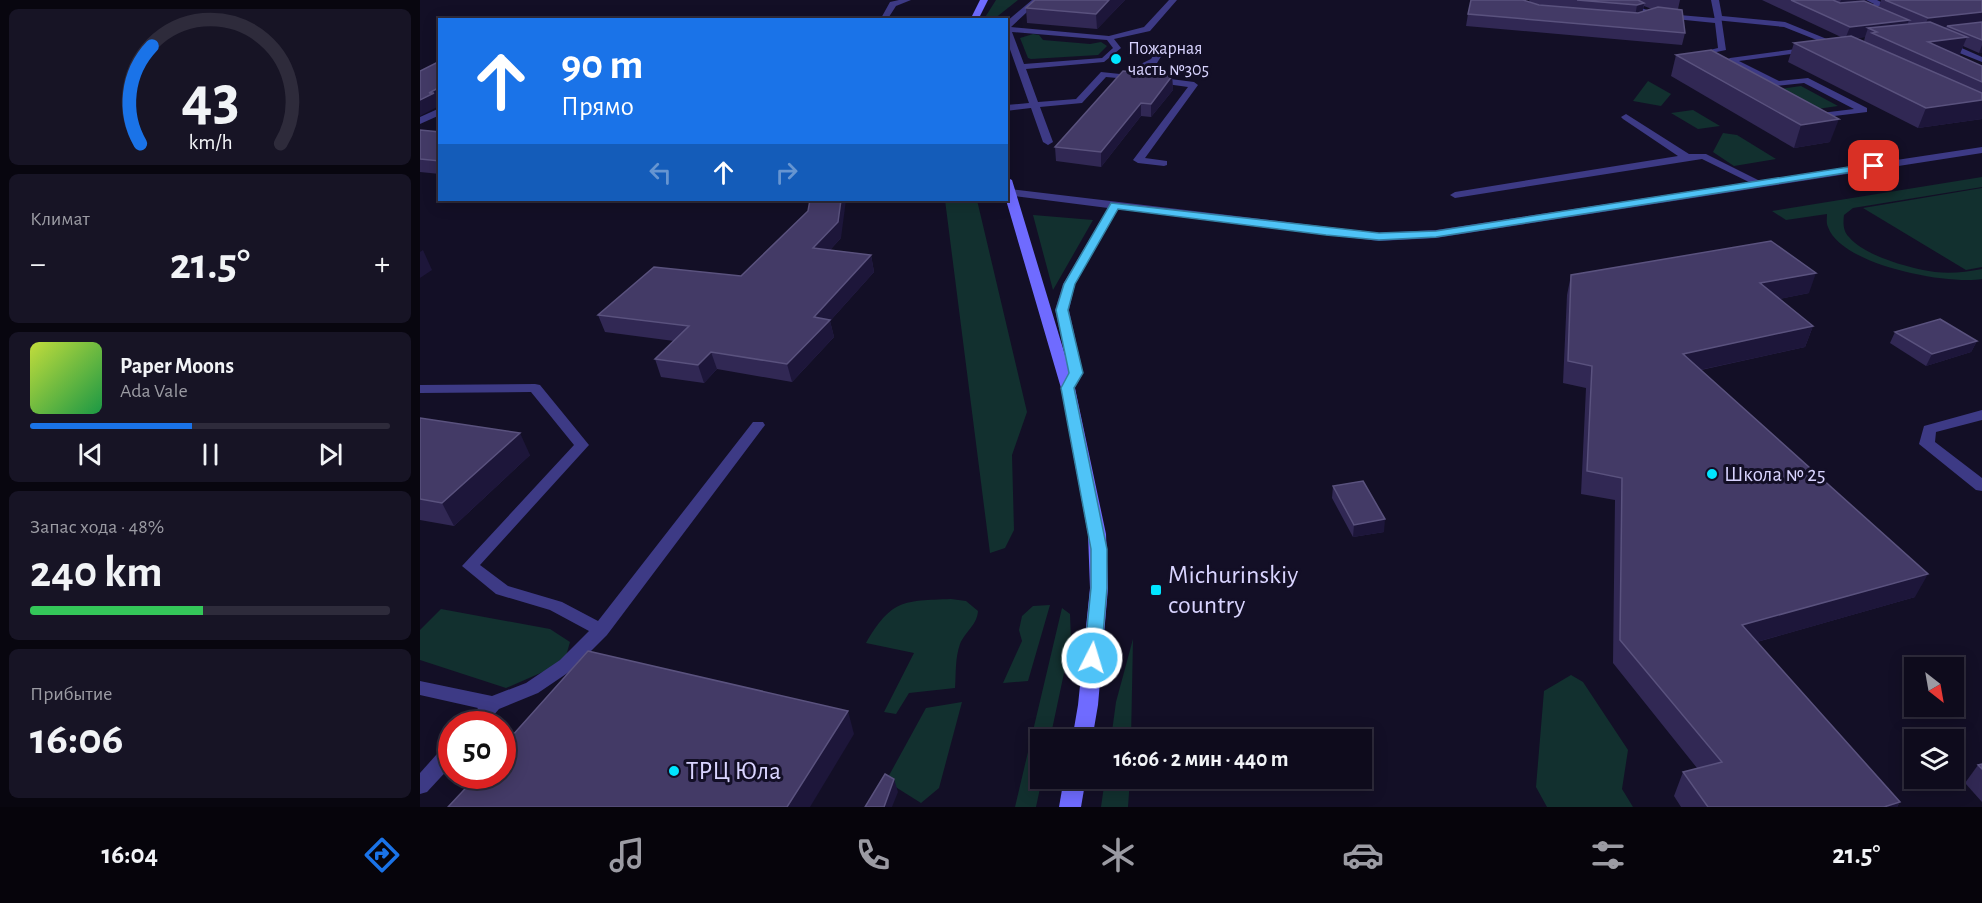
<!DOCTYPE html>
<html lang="ru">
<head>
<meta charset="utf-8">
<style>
	:root { --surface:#0e0b1c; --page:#171425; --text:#f1f3f6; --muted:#9b9ba3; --line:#2e2b3b; --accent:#1a73e8 }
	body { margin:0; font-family:"Alegreya Sans",sans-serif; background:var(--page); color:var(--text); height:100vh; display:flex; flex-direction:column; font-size:22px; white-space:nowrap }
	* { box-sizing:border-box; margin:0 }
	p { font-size:20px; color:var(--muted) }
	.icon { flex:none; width:33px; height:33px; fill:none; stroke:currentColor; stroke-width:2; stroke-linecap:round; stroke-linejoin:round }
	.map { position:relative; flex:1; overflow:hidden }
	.details { display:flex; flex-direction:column; gap:9px; padding:9px; background:#08060f; width:420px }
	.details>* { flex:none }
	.top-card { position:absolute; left:18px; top:18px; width:570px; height:183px; border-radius:0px; box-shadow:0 3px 15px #0003,0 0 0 2px var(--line); background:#1a73e8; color:#fff; overflow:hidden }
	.needle { width:39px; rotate:149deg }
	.controls { position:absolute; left:1484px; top:657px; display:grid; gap:12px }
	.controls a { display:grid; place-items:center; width:60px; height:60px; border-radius:0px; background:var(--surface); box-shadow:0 3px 15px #0003,0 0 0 2px var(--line); font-size:30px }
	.speed { position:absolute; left:18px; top:711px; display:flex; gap:12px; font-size:30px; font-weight:700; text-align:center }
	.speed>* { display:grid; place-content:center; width:78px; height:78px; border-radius:50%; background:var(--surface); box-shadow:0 3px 15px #0003,0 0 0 2px var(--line); line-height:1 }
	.speed .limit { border:9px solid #d22; background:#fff; color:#111 }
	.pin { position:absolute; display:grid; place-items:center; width:51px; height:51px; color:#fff; margin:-26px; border-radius:12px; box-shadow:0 3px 9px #0006 }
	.me { position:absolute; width:66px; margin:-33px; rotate:5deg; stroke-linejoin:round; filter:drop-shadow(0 0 4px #0008) }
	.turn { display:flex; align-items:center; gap:21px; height:126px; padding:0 24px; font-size:27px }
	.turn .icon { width:78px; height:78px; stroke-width:2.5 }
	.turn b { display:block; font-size:42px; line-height:51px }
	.lanes { display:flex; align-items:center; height:57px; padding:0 24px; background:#0003; justify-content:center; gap:30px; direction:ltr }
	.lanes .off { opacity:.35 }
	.big { font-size:45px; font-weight:700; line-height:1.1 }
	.details .widget { flex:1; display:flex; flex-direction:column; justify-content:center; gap:9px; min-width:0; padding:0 21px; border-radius:9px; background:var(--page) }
	.details .dial { align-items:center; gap:0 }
	.dial svg { height:156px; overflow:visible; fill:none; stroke:var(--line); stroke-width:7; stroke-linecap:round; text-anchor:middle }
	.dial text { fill:var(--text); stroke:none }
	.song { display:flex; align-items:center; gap:18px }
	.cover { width:72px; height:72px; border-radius:9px; background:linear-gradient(135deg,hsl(70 70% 55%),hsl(140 70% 35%)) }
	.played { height:6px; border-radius:3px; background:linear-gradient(90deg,var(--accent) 45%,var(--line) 45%) }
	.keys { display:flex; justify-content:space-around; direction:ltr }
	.heat { display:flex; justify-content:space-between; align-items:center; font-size:33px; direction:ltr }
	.charge { height:9px; border-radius:4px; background:linear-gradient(90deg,#34c759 48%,var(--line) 0) }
	.trip { position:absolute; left:610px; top:729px; width:342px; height:60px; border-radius:0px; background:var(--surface); box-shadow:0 3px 15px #0003,0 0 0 2px var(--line); font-weight:700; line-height:60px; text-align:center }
	.tab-bar { display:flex; height:96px; justify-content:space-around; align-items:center; background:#06040b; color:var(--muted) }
	.tab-bar .icon { width:42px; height:42px }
	.tab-bar .active { color:var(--accent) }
	.tab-bar b { font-size:27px; color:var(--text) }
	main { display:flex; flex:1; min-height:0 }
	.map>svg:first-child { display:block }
	.green { fill:#12302f }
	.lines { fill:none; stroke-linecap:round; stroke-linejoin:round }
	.lane { fill:#3d3a85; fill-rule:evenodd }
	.street { fill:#3d3a85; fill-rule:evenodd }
	.secondary { fill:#6f6bff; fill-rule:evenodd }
	.wall { fill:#312854; fill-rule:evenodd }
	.shaded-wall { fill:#1d163a }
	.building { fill:#433a66; stroke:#5a527e; stroke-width:1.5 }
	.route { fill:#4fc3f7; stroke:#337fa1; stroke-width:1.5 }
	.poi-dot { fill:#00e5ff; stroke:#130f26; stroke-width:2 }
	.labels { text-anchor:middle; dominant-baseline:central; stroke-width:6; stroke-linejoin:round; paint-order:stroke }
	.far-poi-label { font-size:18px; fill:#d9d4ff; stroke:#130f26; text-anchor:start }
	.poi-label { font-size:21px; fill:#d9d4ff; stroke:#130f26; text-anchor:start }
	.near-poi-label { font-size:26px; fill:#d9d4ff; stroke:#130f26; text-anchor:start }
</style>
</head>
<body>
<main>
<section class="details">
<div class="widget dial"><svg viewBox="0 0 100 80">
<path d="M14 69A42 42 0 1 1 86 69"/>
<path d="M14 69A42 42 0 0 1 20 19" stroke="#1a73e8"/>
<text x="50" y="56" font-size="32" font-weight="700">43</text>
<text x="50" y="72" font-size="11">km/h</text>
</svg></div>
<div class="widget"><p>Климат</p>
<div class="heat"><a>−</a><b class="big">21.5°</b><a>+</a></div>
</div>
<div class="widget">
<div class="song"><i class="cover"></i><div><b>Paper Moons</b><p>Ada Vale</p></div></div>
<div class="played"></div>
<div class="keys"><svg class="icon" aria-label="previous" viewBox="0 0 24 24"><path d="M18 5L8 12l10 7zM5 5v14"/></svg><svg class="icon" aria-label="pause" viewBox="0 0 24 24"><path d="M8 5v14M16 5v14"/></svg><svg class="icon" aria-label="next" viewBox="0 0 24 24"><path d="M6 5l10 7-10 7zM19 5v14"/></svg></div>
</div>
<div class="widget"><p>Запас хода · 48%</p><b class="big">240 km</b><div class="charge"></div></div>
<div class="widget"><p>Прибытие</p><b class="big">16:06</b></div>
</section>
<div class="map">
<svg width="1562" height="807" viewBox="0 0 1562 807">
	<rect width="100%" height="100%" fill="#130f26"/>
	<g class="green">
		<path d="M576,0h22l-24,19h-10z"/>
		<path d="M613,34l6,1 4,5 47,4 11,-2 6,4 -9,9 -67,4 -3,-1 -8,-20z"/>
		<path d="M1228,81l23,13 -10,12 -28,-5z"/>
		<path d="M1381,86l37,20 -35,5 -37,-20z"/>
		<path d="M1273,110l27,16 -22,3 -27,-16z"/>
		<path d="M1303,133l14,2 39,24 -42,7 -21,-14z"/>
		<path d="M1562,177v10l-129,21 -9,7c-1,8 -1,16 5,22 15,19 63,32 86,35 16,2 31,0 47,-3v10c-35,6 -141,-14 -154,-52 -2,-4 -1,-9 -1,-13l-41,6 -14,-9z"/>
		<path d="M1562,188v79l-16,3 -103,-62z"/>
		<path d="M525,200h32l50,212 -15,43 2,75 -9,18 -15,5z"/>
		<path d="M613,215l60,5 -40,70z"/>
		<path d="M531,599l15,2 12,10c-1,14 -13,21 -18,33 -5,14 -4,29 -5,44l-46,5 -13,21 -12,-2 30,-59 -48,-10c26,-44 37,-42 85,-44z"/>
		<path d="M630,605l-22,76 -25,2 19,-42 -3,-11 3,-14 11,-10z"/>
		<path d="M642,608l8,6 1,26 -21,99 -9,1 1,39 -6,28h-21z"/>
		<path d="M21,609l109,20 20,13 -4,14 -21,15 -39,17 -86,-28v-30z"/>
		<path d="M713,639l-2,100h-20l5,-37z"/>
		<path d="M1151,675l12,7 45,68 -6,39 11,18h-86l-11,-20 8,-96z"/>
		<path d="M542,702l-23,86 -18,15 -35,-22 40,-73z"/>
		<path d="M685,779h25l-2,28h-27z"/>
	</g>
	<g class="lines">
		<g class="lane">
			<path d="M479,0h12l-15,6 -9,14h-7l10,-18z"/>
			<path d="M612,0h8l-29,27 98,9 35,-9 25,-27h8l-27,31 -36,8 7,9 -17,14 -78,7 12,33 38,-3 25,-27 19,2 31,-15 4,-6 7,2 -5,8 -26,12 8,1v4l-33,-3 -24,26 -42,4 13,35 -5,3 -5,-3 -12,-34 -25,3v-6l23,-2 -23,-65v-16zM592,32l95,8 6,8 -11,10 -78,6z"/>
			<path d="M1446,0h11l10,5 -30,5v-4l17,-2z"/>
			<path d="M1204,2l32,11 58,5 7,-2 5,34 -29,6 -4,-2 25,-6 -3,-25 -60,-6 -31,-11z"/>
			<path d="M1522,42h6l34,15v5l-40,-16z"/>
			<path d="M1390,47l4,2 -1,2 -74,10 40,20 29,-3 59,30v4l-57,7 -2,-2 5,-3 41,-5 -50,-26 -29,3 -49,-26 4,-2z"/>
			<path d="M735,77l39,5 4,3 -53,73 22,3v4l-3,1 -26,-3 -5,-3 55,-73 -36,-5v-4z"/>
			<path d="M20,108v7l-20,9v-7z"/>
			<path d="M1206,114l63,40h17l60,30 -5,3 -4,-1 -55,-27 -247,39 -5,-3 5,-3 223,-36 -55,-37 -2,-2z"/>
			<path d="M115,384l5,1 49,60 -109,120 28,21 54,16 36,19 155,-199h10l2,3 -158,210 -35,35 -34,23 -39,16 -13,15h-20l12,-16 -58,-13v-14l72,15 34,-13 34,-23 29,-29 -39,-21 -54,-16 -34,-28 112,-121 -43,-53 -111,1v-8z"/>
			<path d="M32,743v22l-25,27 -7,2v-21l25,-28z"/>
		</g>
		<g class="street">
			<path d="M1291,0h8l3,16 63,6 59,24 -7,2 -53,-21 -69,-7z"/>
			<path d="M1562,147v6l-546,85 -57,3 -261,-32 -43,75 -6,26 14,63 -10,18 -5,1 -7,-4 8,-15 -14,-63 8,-26 45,-76 -102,-13v-6h4l369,44 57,-3z"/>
			<path d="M1562,410v10l-46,12 -1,10 47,36v13l-6,-1 -57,-46 5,-18z"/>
		</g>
		<g class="secondary">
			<path d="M560,0h8l-10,20h-8z"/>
			<path d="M586,177l6,3 63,208 31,146 2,54 -10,117 -6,35h-20l6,-35 12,-117 -2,-54 -27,-146 -55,-188z"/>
			<path d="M644,778h22l-5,29h-22z"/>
		</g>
	</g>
	<g class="wall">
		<path d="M705,0l-28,29 -70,-6 -1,-15z"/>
		<path d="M1109,0h151l-2,9 7,24 -3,12 -216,-19 2,-12 62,-12zM1224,6l8,3 -10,3z"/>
		<path d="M1342,0h105v2l12,5 2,-7h101v53h-3l-16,-7 -4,10 23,10v53l-64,9 -130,-66 6,-19 47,-6zM1445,37l-1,4 -8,-3z"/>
		<path d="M1291,50l119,92 -36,6 -123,-72 5,-21z"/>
		<path d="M752,76l1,14 -22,27 -10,-1 -40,51 -45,-6 -1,-14z"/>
		<path d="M0,130l20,2v42l-20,-2z"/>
		<path d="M421,238l-11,12 41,5 3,17 -44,49 4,16 -42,45 -75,-13 -13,14 -43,-6 -6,-18 19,-18 -69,-9 -7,-17 143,-39z"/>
		<path d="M1151,275l238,18 -30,6 34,27 -8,21 -104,23 214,227 -158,45 143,160 -3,5h-216l-7,-11 9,-24 14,-4 -84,-105 2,-163 -34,-6 5,-106 -23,-5 4,-88z"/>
		<path d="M1475,332l82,9 -6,11 -45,14 -36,-23z"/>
		<path d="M0,418l110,37 -76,71 -34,-6z"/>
		<path d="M913,486l51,46 -31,5 -21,-39z"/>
		<path d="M1562,764v38l-17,-19 13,-18z"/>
	</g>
	<g class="shaded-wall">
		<path d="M689,0h16l-28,29 -1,-15z"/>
		<path d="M1421,0h26v3l-29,4z"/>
		<path d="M1224,3l-2,12 -7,2 2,-12z"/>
		<path d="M1562,12v11l-35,3 -1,1 -23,3 5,-12z"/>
		<path d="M1489,20l-4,12h-28l-9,-4 -3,9 -20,2 5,-12z"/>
		<path d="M1547,37l-8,19 -31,-14z"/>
		<path d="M1562,45v8h-3z"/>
		<path d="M752,76l1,14 -22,27v-13z"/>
		<path d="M20,87v16h-2l1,3 -19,10v-16l9,-7z"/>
		<path d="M1562,100v19l-64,9 8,-20z"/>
		<path d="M721,103v13l-40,51v-15z"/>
		<path d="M1419,119l-9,23 -36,6 7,-23z"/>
		<path d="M421,200h5l-5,38 -25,27 -3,-17z"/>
		<path d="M3,250l9,20 -12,8v-26z"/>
		<path d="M451,255l3,17 -44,49 4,16 -42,45 -5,-18 27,-47z"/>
		<path d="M1396,273l-7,20 -55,11 6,-21z"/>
		<path d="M1393,326l-8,21 -129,28 7,-21z"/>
		<path d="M1557,341l-6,11 -45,14 6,-12z"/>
		<path d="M291,352l6,17 -13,14 -6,-18z"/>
		<path d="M100,433l10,22 -76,71 -12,-23z"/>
		<path d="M965,519l-1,13 -31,5 1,-12z"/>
		<path d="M1508,574l-13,23 -183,52 10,-24z"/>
		<path d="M428,711l6,23 -44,73h-23z"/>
		<path d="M474,779l4,13 -6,15h-8z"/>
		<path d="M1480,802l-3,5h-13z"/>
	</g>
	<g class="building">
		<path d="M615,0h74l-13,14 -70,-6z"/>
		<path d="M1051,0h52l16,5 99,8 20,-6 24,3 3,23 -217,-19z"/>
		<path d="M1157,0h61l6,3 -7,2z"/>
		<path d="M1371,0h42l7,3 24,-2 45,19 -59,7z"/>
		<path d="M1465,0h97v12l-54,6z"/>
		<path d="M1510,22l37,15 -39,5 54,24v16l-110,-49 5,-1 -9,-4z"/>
		<path d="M1562,22v18l-35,-14z"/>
		<path d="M1431,36l131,57v7l-56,8 -132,-65z"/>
		<path d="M1291,50l128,69 -38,6 -125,-70z"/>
		<path d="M20,61v26l-11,6h5l-14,7v-29z"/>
		<path d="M703,71l49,5 -21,28 -10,-1 -40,49 -46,-5z"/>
		<path d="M0,130l20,2v29l-20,-2z"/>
		<path d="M390,200h31l-3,22 -25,26 58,7 -57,62 16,3 -43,44 -76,-12 -13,13 -43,-6 34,-33 -91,-11 56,-48 87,9 67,-65z"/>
		<path d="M1351,241l45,32 -56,10 53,43 -130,28 245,220 -186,51 158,177 -16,5h-176l-25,-35 39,-10 -102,-122 2,-162 -35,-7 5,-105 -24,-5 3,-86z"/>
		<path d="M1520,319l37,22 -45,13 -37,-22z"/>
		<path d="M0,418l100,15 -78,70 -22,-4z"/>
		<path d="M943,481l22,38 -31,6 -21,-39z"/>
		<path d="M168,651l260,60 -61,96h-339l29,-31h25v-29z"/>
		<path d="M1562,764v5l-4,-4z"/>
		<path d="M465,774l9,5 -10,28h-19z"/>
	</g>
	<path class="route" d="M1454,163l5,3 -2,2 -441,69 -57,3 -53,-5 -208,-26 -43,75 -7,26 15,63 -9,15 33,161v39l-6,70 -2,5 -7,2 -6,-2 -2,-5 7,-70v-39l-30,-161 8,-15 -13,-63 8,-26 47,-81 268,30 57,-2z"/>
	<g class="poi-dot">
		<circle cx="696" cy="59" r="6"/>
		<circle cx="1292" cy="474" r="6"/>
		<rect x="730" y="584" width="12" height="12" rx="3"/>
		<circle cx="254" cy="771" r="6"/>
	</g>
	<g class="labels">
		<g class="far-poi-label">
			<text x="708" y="49">Пожарная<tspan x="708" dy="21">часть №305</tspan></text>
		</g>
		<g class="poi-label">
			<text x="1304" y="474">Школа № 25</text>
		</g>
		<g class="near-poi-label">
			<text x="748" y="575">Michurinskiy<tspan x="748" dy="30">country</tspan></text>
			<text x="266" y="771">ТРЦ Юла</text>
		</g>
	</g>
</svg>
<div class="controls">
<a><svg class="needle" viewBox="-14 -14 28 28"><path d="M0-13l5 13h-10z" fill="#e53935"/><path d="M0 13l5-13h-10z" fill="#9b9ba3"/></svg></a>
<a><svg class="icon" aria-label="layers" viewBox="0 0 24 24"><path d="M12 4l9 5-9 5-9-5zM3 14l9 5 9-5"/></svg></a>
</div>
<div class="speed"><div class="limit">50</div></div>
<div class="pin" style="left:1454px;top:166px;background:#d93025"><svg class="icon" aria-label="arrive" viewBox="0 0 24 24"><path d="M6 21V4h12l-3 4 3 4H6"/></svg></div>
<svg class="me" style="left:672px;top:658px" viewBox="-20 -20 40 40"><circle r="17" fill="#4fc3f7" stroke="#fff" stroke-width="3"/><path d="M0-11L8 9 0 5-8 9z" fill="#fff"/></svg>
<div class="trip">16:06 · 2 мин · 440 m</div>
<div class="top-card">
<div class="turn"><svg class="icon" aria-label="ahead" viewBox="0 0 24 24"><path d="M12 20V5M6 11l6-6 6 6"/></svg><div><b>90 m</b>Прямо</div></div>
<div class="lanes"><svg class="icon off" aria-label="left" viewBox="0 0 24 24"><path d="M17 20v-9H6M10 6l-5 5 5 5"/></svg><svg class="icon" aria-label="ahead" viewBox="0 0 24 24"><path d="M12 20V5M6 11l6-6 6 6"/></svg><svg class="icon off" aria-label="right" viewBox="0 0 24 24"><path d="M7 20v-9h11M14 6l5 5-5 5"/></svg></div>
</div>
</div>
</main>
<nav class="tab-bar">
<b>16:04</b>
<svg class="icon active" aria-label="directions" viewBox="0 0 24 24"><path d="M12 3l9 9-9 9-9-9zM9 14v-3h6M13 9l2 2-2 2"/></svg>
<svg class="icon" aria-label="music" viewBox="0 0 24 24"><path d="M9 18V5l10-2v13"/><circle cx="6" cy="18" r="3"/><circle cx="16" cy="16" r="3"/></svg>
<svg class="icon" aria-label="phone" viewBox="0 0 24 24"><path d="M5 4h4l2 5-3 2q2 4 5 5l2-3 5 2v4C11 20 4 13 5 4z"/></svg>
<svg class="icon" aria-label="climate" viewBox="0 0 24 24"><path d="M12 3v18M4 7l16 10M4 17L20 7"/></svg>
<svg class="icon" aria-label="car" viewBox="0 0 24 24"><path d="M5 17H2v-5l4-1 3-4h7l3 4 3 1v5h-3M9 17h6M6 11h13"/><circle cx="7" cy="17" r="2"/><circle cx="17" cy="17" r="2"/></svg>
<svg class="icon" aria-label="filters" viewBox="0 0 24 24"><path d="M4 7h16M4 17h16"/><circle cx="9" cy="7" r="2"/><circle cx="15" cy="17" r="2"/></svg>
<b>21.5°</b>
</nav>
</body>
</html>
